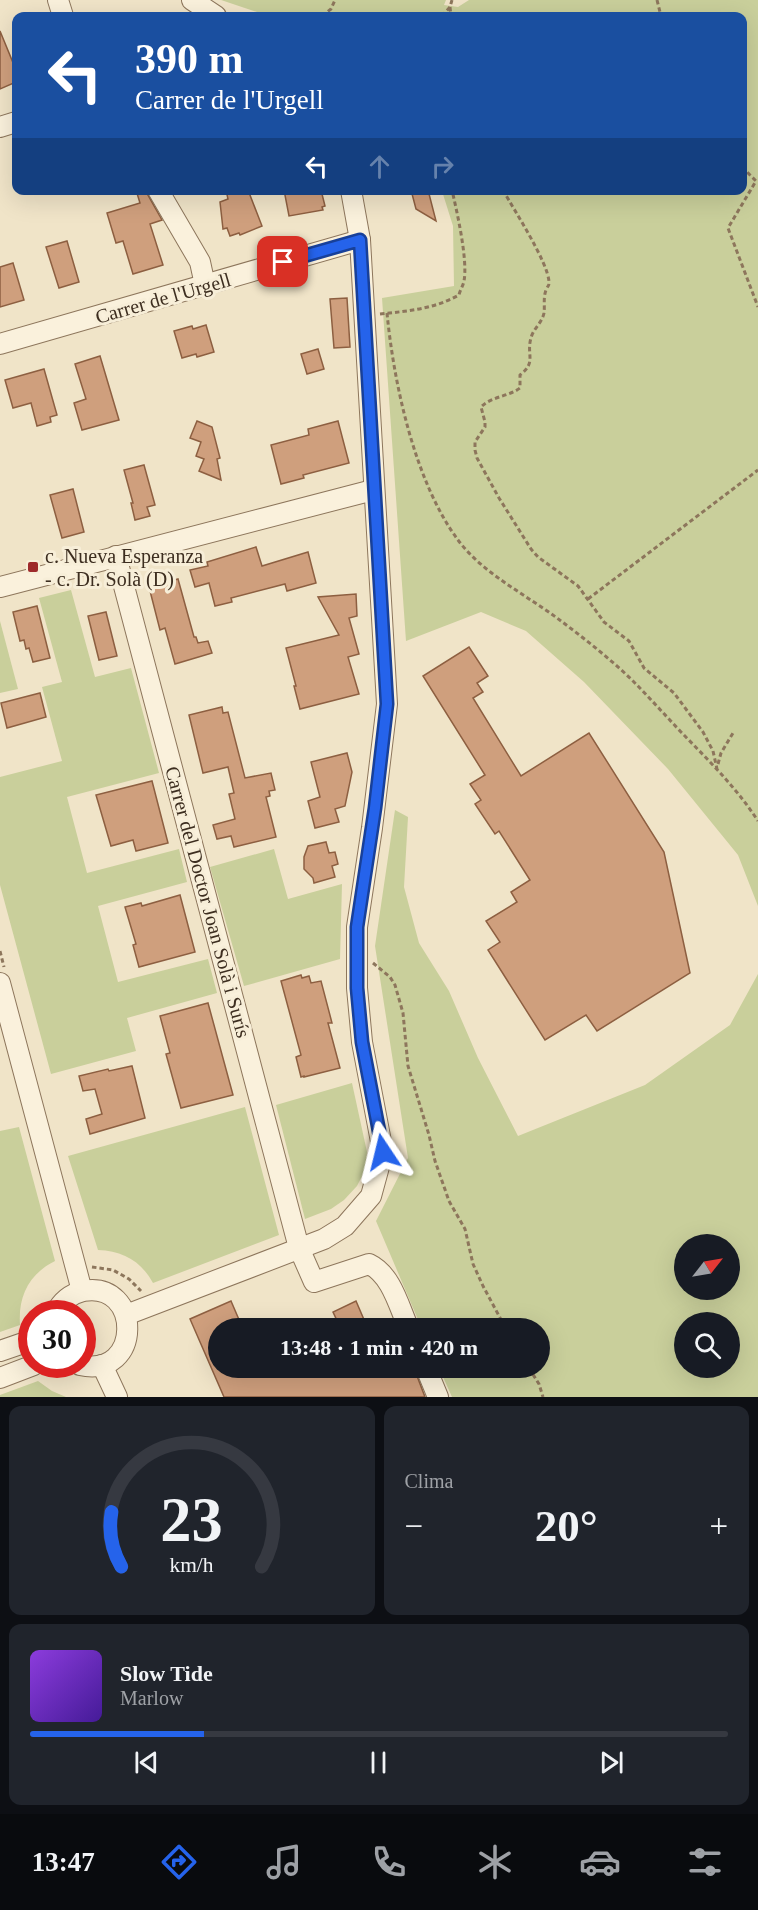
<!DOCTYPE html>
<html lang="es">
<head>
<meta charset="utf-8">
<style>
	:root { --surface:#171b24; --page:#20242c; --text:#f1f3f6; --muted:#9ea1a6; --line:#363941; --accent:#2563eb }
	body { margin:0; font-family:"Times New Roman",serif; background:var(--page); color:var(--text); height:100vh; display:flex; flex-direction:column; font-size:22px; white-space:nowrap }
	* { box-sizing:border-box; margin:0 }
	p { font-size:20px; color:var(--muted) }
	.icon { flex:none; width:33px; height:33px; fill:none; stroke:currentColor; stroke-width:2; stroke-linecap:round; stroke-linejoin:round }
	.map { position:relative; height:1397px; overflow:hidden }
	.details { display:flex; flex-direction:column; gap:9px; padding:9px; background:#0d0f14; flex:1 }
	.details>* { flex:none }
	.guide { position:absolute; left:12px; top:12px; width:735px; height:183px; border-radius:12px; box-shadow:0 6px 24px #0002; background:#1a4fa0; color:#fff; overflow:hidden }
	.needle { width:39px; rotate:59deg }
	.controls { position:absolute; left:674px; top:1234px; display:grid; gap:12px }
	.controls a { display:grid; place-items:center; width:66px; height:66px; border-radius:50%; background:var(--surface); box-shadow:0 6px 24px #0002; font-size:30px }
	.speed { position:absolute; left:18px; top:1300px; display:flex; gap:12px; font-size:30px; font-weight:700; text-align:center }
	.speed>* { display:grid; place-content:center; width:78px; height:78px; border-radius:50%; background:var(--surface); box-shadow:0 6px 24px #0002; line-height:1 }
	.speed .limit { border:9px solid #d22; background:#fff; color:#111 }
	.pin { position:absolute; display:grid; place-items:center; width:51px; height:51px; color:#fff; margin:-26px; border-radius:12px; box-shadow:0 3px 9px #0006 }
	.me { position:absolute; width:66px; margin:-33px; rotate:350deg; stroke-linejoin:round; filter:drop-shadow(0 0 4px #0008) }
	.turn { display:flex; align-items:center; gap:21px; height:126px; padding:0 24px; font-size:27px }
	.turn .icon { width:78px; height:78px; stroke-width:2.5 }
	.turn b { display:block; font-size:42px; line-height:51px }
	.lanes { display:flex; align-items:center; height:57px; padding:0 24px; background:#0003; justify-content:center; gap:30px; direction:ltr }
	.lanes .off { opacity:.35 }
	.big { font-size:45px; font-weight:700; line-height:1.1 }
	.details .tile { flex:1; display:flex; flex-direction:column; justify-content:center; gap:9px; min-width:0; padding:0 21px; border-radius:12px; background:var(--page) }
	.details .dial { align-items:center; gap:0 }
	.dial svg { height:156px; overflow:visible; fill:none; stroke:var(--line); stroke-width:7; stroke-linecap:round; text-anchor:middle }
	.dial text { fill:var(--text); stroke:none }
	.song { display:flex; align-items:center; gap:18px }
	.cover { width:72px; height:72px; border-radius:9px; background:linear-gradient(135deg,hsl(270 70% 55%),hsl(260 70% 35%)) }
	.played { height:6px; border-radius:3px; background:linear-gradient(90deg,var(--accent) 25%,var(--line) 25%) }
	.keys { display:flex; justify-content:space-around; direction:ltr }
	.heat { display:flex; justify-content:space-between; align-items:center; font-size:33px; direction:ltr }
	.details .tiles { flex:1; display:grid; gap:9px; grid-template-columns:1fr 1fr }
	.tile:last-child { grid-column:span 2 }
	.trip { position:absolute; left:208px; top:1318px; width:342px; height:60px; border-radius:30px; background:var(--surface); box-shadow:0 6px 24px #0002; font-weight:700; line-height:60px; text-align:center }
	.tab-bar { display:flex; height:96px; justify-content:space-around; align-items:center; background:#090b0e; color:var(--muted) }
	.tab-bar .icon { width:42px; height:42px }
	.tab-bar .current { color:var(--accent) }
	.tab-bar b { font-size:27px; color:var(--text) }
	.map>svg:first-child { display:block }
	.green { fill:#c9cf9b; fill-rule:evenodd }
	.building { fill:#cf9f7d; stroke:#8d5f41; stroke-width:1.5 }
	.lines { fill:none; stroke-linecap:round; stroke-linejoin:round }
	.minor-casing { stroke:#8d765c; stroke-width:22 }
	.path { stroke:#8d765c; stroke-width:3; stroke-dasharray:4.5 3; stroke-linecap:butt }
	.minor { stroke:#faf1dc; stroke-width:20 }
	.route-casing { stroke:#184099; stroke-width:15 }
	.route { stroke:#2563eb; stroke-width:10 }
	.poi-dot { fill:#9e2a2b; stroke:#f7eed8; stroke-width:2 }
	.labels { text-anchor:middle; dominant-baseline:central; stroke-width:6; stroke-linejoin:round; paint-order:stroke }
	.street-label { font-size:20px; fill:#3d2e20; stroke:#f7eed8 }
	.poi-label { font-size:20px; fill:#3d2e20; stroke:#f7eed8; text-anchor:start }
</style>
</head>
<body>
<div class="map">
<svg width="758" height="1397" viewBox="0 0 758 1397">
	<rect width="100%" height="100%" fill="#f0e4c8"/>
	<g class="green">
		<path d="M221,0h225l-2,5 14,2 11,-7h289v906l-20,-51 -70,-86 -84,-87 -58,-51 -45,-19 -75,29 -24,-343 72,-12 -1,-60 -11,-35 300,-1v-174h-473z"/>
		<path d="M71,590l24,87 36,-9 28,105 -92,24 20,76 92,-24 8,33 -89,24 20,76 90,-23 9,34 -90,25 9,33 -85,23 -51,-189v-108l62,-16 -20,-74 20,-5 -23,-84z"/>
		<path d="M0,621l18,68 -18,4z"/>
		<path d="M395,810l13,7 -4,70 15,56 30,48 29,67 40,78 127,-51 85,-60 28,-51v423h-306l-13,-29h101v-39h-118l-46,-108 32,-63 -33,-212zM684,1245h45v45h-45zM684,1323h45v45h-45z"/>
		<path d="M274,849l14,50 54,-15 -2,75 -96,27 -34,-119z"/>
		<path d="M352,1083l15,69 -2,18 -8,16 -13,14 -13,9 -26,10 -29,-114z"/>
		<path d="M245,1107l34,128 -126,48c-12,-22 -30,-32 -55,-33l-30,-94z"/>
		<path d="M19,1127l36,134c-26,13 -37,35 -35,64l-20,7v-201z"/>
		<path d="M38,1381l14,10 14,6h-66v-2z"/>
	</g>
	<g class="building">
		<path d="M0,31l16,39v12l-16,7z"/>
		<path d="M136,190h9l17,30 -12,4 13,41 -30,9 -10,-33 -7,2 -9,-30 33,-10z"/>
		<path d="M226,190h22l14,36 -22,9 -1,-2 -9,3 -3,-8 -4,1 -3,-27 8,-3z"/>
		<path d="M284,190h37l4,16 -3,1 1,3 -34,6z"/>
		<path d="M411,190h17l8,31 -20,-12z"/>
		<path d="M67,241l12,41 -20,6 -13,-41z"/>
		<path d="M13,263l11,37 -24,7v-40z"/>
		<path d="M347,298l3,49 -16,1 -4,-49z"/>
		<path d="M206,325l8,27 -17,5 -1,-3 -14,4 -8,-27 18,-5 1,3z"/>
		<path d="M318,349l6,20 -17,5 -6,-20z"/>
		<path d="M100,356l19,64 -37,10 -8,-27 12,-4 -11,-35z"/>
		<path d="M44,369l13,46 -7,2 1,5 -14,4 -6,-23 -18,5 -8,-28z"/>
		<path d="M197,421l15,6 8,31 -3,1 4,21 -22,-9 5,-12 -8,-3 5,-14 -11,-4z"/>
		<path d="M338,421l11,42 -46,12 1,3 -23,6 -10,-39 38,-10 -1,-6z"/>
		<path d="M144,465l11,40 -8,2 3,9 -15,4 -4,-17h2l-9,-33z"/>
		<path d="M73,489l11,43 -22,6 -12,-43z"/>
		<path d="M256,547l6,19 46,-14 8,31 -29,8 -2,-7 -54,14 1,4 -17,4 -6,-23 -14,4 -5,-17 18,-4 -1,-4z"/>
		<path d="M178,579l16,58h2l2,6 10,-2 4,12 -37,11 -10,-36 -5,2 -11,-43z"/>
		<path d="M356,594l1,22 -8,2 10,36 -11,3 11,37 -59,15 -6,-23h2l-10,-38 53,-13 -21,-38z"/>
		<path d="M37,606l13,52 -17,4 -4,-14 -3,1 -2,-9 -4,1 -7,-29z"/>
		<path d="M106,612l11,44 -18,4 -11,-44z"/>
		<path d="M469,647l19,29 -11,7 6,9 -10,6 48,78 68,-43 75,119 26,121 -93,58 -11,-16 -41,25 -57,-90 12,-8 -14,-21 31,-19 -6,-10 19,-12 -31,-49 -4,3 -20,-30 6,-4 -11,-16 15,-9 -62,-99z"/>
		<path d="M40,693l6,24 -39,11 -6,-25z"/>
		<path d="M222,707l1,6 5,-1 17,66 26,-5 4,17 -6,1 1,5 -4,1 10,40 -42,10 -3,-11 -14,3 -4,-14 22,-6 -6,-25 5,-1 -6,-26 -25,6 -14,-58z"/>
		<path d="M347,753l5,19 -7,34 -10,3 4,13 -24,6 -7,-27 12,-4 -9,-35z"/>
		<path d="M152,781l16,62 -32,8 -3,-11 -22,6 -15,-51z"/>
		<path d="M326,842l3,11 6,-1 3,12 -6,2 3,11 -21,6 -1,-5 -9,-9v-12l4,-11z"/>
		<path d="M180,895l15,57 -56,15 -6,-22 3,-1 -11,-37 16,-4 1,3z"/>
		<path d="M301,975l1,3 7,-2 2,7 10,-2 11,42h-4l12,45 -36,9v-1l-3,1 -5,-20 5,-2 -20,-74z"/>
		<path d="M208,1003l25,92 -52,13 -15,-54 4,-1 -10,-37z"/>
		<path d="M132,1066l13,52 -55,16 -4,-15 16,-5 -7,-25 -12,2 -4,-15 29,-7 1,2z"/>
		<path d="M231,1301l12,28h-24v39h195l11,29h-201l-34,-78z"/>
		<path d="M356,1301l12,28h-27l-8,-17z"/>
	</g>
	<g class="lines">
		<g class="minor-casing">
			<g id="minor">
				<path d="M58,0l5,16"/>
				<path d="M192,0l24,16"/>
				<path d="M0,127l16,-5"/>
				<path d="M158,190l42,72 5,23"/>
				<path d="M0,344l360,-104"/>
				<path d="M116,556l183,692 15,34 55,-18c23,11 30,43 40,65"/>
				<path d="M0,587l373,-97"/>
				<path d="M0,983l82,308"/>
				<path d="M55,1314c6,-12 15,-20 28,-23 59,-11 60,88 -3,74"/>
				<path d="M126,1315l198,-76 21,-13 26,-30 12,-44 -21,-110 -5,-54v-61l15,-99 15,-124 -27,-464 -9,-50"/>
				<path d="M0,1351l32,-11"/>
				<path d="M102,1365l15,32"/>
				<path d="M426,1368l12,29"/>
				<path d="M0,1378l34,-13"/>
			</g>
		</g>
		<g class="path">
			<path d="M657,0l4,16"/>
			<path d="M450,7l1,9"/>
			<path d="M322,16l9,-7 4,-9"/>
			<path d="M442,16l8,-9 2,-7"/>
			<path d="M742,167l14,14 -28,47 30,79"/>
			<path d="M503,190c11,20 45,72 46,92 0,5 -1,3 -3,8 -3,8 -1,16 -2,23 -2,10 -11,16 -13,25 -5,17 6,24 -11,37v13c-12,9 -28,8 -39,19l4,15v5l-10,15v8l2,8 22,40 32,51 7,8 40,29 26,36 25,19 15,27 30,25 29,39 10,19 4,18"/>
			<path d="M387,313c7,72 28,169 71,227 25,34 69,55 103,81 24,18 48,37 70,58 17,17 33,35 50,53 27,28 55,55 77,89"/>
			<path d="M380,314c28,-3 54,-5 79,-19 1,-5 4,-9 5,-14 4,-21 -7,-69 -12,-91"/>
			<path d="M588,599l170,-129"/>
			<path d="M718,764l3,-11 12,-20"/>
			<path d="M0,951l4,16"/>
			<path d="M373,963l17,14 5,8 8,28 5,53 21,69 6,26 14,40 16,28 8,35 10,22 23,43"/>
			<path d="M92,1267l21,3 16,9 12,12"/>
			<path d="M529,1368l10,16 4,13"/>
		</g>
		<use href="#minor" class="minor"/>
	</g>
	<g class="lines">
		<g class="route-casing">
			<path id="route" d="M283,262l77,-22 27,464 -12,104 -18,119v61l5,54 21,110"/>
		</g>
		<use href="#route" class="route"/>
	</g>
	<rect class="poi-dot" x="27" y="561" width="12" height="12" rx="3"/>
	<g class="labels">
		<g class="street-label">
			<text transform="translate(163 298) rotate(-16)">Carrer de l'Urgell</text>
			<text transform="translate(208 902) rotate(75)">Carrer del Doctor Joan Solà i Surís</text>
		</g>
		<g class="poi-label">
			<text x="45" y="556">c. Nueva Esperanza<tspan x="45" dy="23">- c. Dr. Solà (D)</tspan></text>
		</g>
	</g>
</svg>
<div class="controls">
<a><svg class="needle" viewBox="-14 -14 28 28"><path d="M0-13l5 13h-10z" fill="#e53935"/><path d="M0 13l5-13h-10z" fill="#9ea1a6"/></svg></a>
<a><svg class="icon" aria-label="search" viewBox="0 0 24 24"><circle cx="10" cy="10" r="6"/><path d="M15 15l6 6"/></svg></a>
</div>
<div class="speed"><div class="limit">30</div></div>
<div class="pin" style="left:283px;top:262px;background:#d93025"><svg class="icon" aria-label="arrive" viewBox="0 0 24 24"><path d="M6 21V4h12l-3 4 3 4H6"/></svg></div>
<svg class="me" style="left:383px;top:1152px" viewBox="-20 -20 40 40"><path d="M0-17L14 15 0 8-14 15z" fill="#2563eb" stroke="#fff" stroke-width="4"/></svg>
<div class="trip">13:48 · 1 min · 420 m</div>
<div class="guide">
<div class="turn"><svg class="icon" aria-label="left" viewBox="0 0 24 24"><path d="M17 20v-9H6M10 6l-5 5 5 5"/></svg><div><b>390 m</b>Carrer de l'Urgell</div></div>
<div class="lanes"><svg class="icon" aria-label="left" viewBox="0 0 24 24"><path d="M17 20v-9H6M10 6l-5 5 5 5"/></svg><svg class="icon off" aria-label="ahead" viewBox="0 0 24 24"><path d="M12 20V5M6 11l6-6 6 6"/></svg><svg class="icon off" aria-label="right" viewBox="0 0 24 24"><path d="M7 20v-9h11M14 6l5 5-5 5"/></svg></div>
</div>
</div>
<section class="details">
<div class="tiles">
<div class="tile dial"><svg viewBox="0 0 100 80">
<path d="M14 69A42 42 0 1 1 86 69"/>
<path d="M14 69A42 42 0 0 1 9 41" stroke="#2563eb"/>
<text x="50" y="56" font-size="32" font-weight="700">23</text>
<text x="50" y="72" font-size="11">km/h</text>
</svg></div>
<div class="tile"><p>Clima</p>
<div class="heat"><a>−</a><b class="big">20°</b><a>+</a></div>
</div>
<div class="tile">
<div class="song"><i class="cover"></i><div><b>Slow Tide</b><p>Marlow</p></div></div>
<div class="played"></div>
<div class="keys"><svg class="icon" aria-label="previous" viewBox="0 0 24 24"><path d="M18 5L8 12l10 7zM5 5v14"/></svg><svg class="icon" aria-label="pause" viewBox="0 0 24 24"><path d="M8 5v14M16 5v14"/></svg><svg class="icon" aria-label="next" viewBox="0 0 24 24"><path d="M6 5l10 7-10 7zM19 5v14"/></svg></div>
</div>
</div>
</section>
<nav class="tab-bar">
<b>13:47</b>
<svg class="icon current" aria-label="directions" viewBox="0 0 24 24"><path d="M12 3l9 9-9 9-9-9zM9 14v-3h6M13 9l2 2-2 2"/></svg>
<svg class="icon" aria-label="music" viewBox="0 0 24 24"><path d="M9 18V5l10-2v13"/><circle cx="6" cy="18" r="3"/><circle cx="16" cy="16" r="3"/></svg>
<svg class="icon" aria-label="phone" viewBox="0 0 24 24"><path d="M5 4h4l2 5-3 2q2 4 5 5l2-3 5 2v4C11 20 4 13 5 4z"/></svg>
<svg class="icon" aria-label="climate" viewBox="0 0 24 24"><path d="M12 3v18M4 7l16 10M4 17L20 7"/></svg>
<svg class="icon" aria-label="car" viewBox="0 0 24 24"><path d="M5 17H2v-5l4-1 3-4h7l3 4 3 1v5h-3M9 17h6M6 11h13"/><circle cx="7" cy="17" r="2"/><circle cx="17" cy="17" r="2"/></svg>
<svg class="icon" aria-label="filters" viewBox="0 0 24 24"><path d="M4 7h16M4 17h16"/><circle cx="9" cy="7" r="2"/><circle cx="15" cy="17" r="2"/></svg>
</nav>
</body>
</html>
